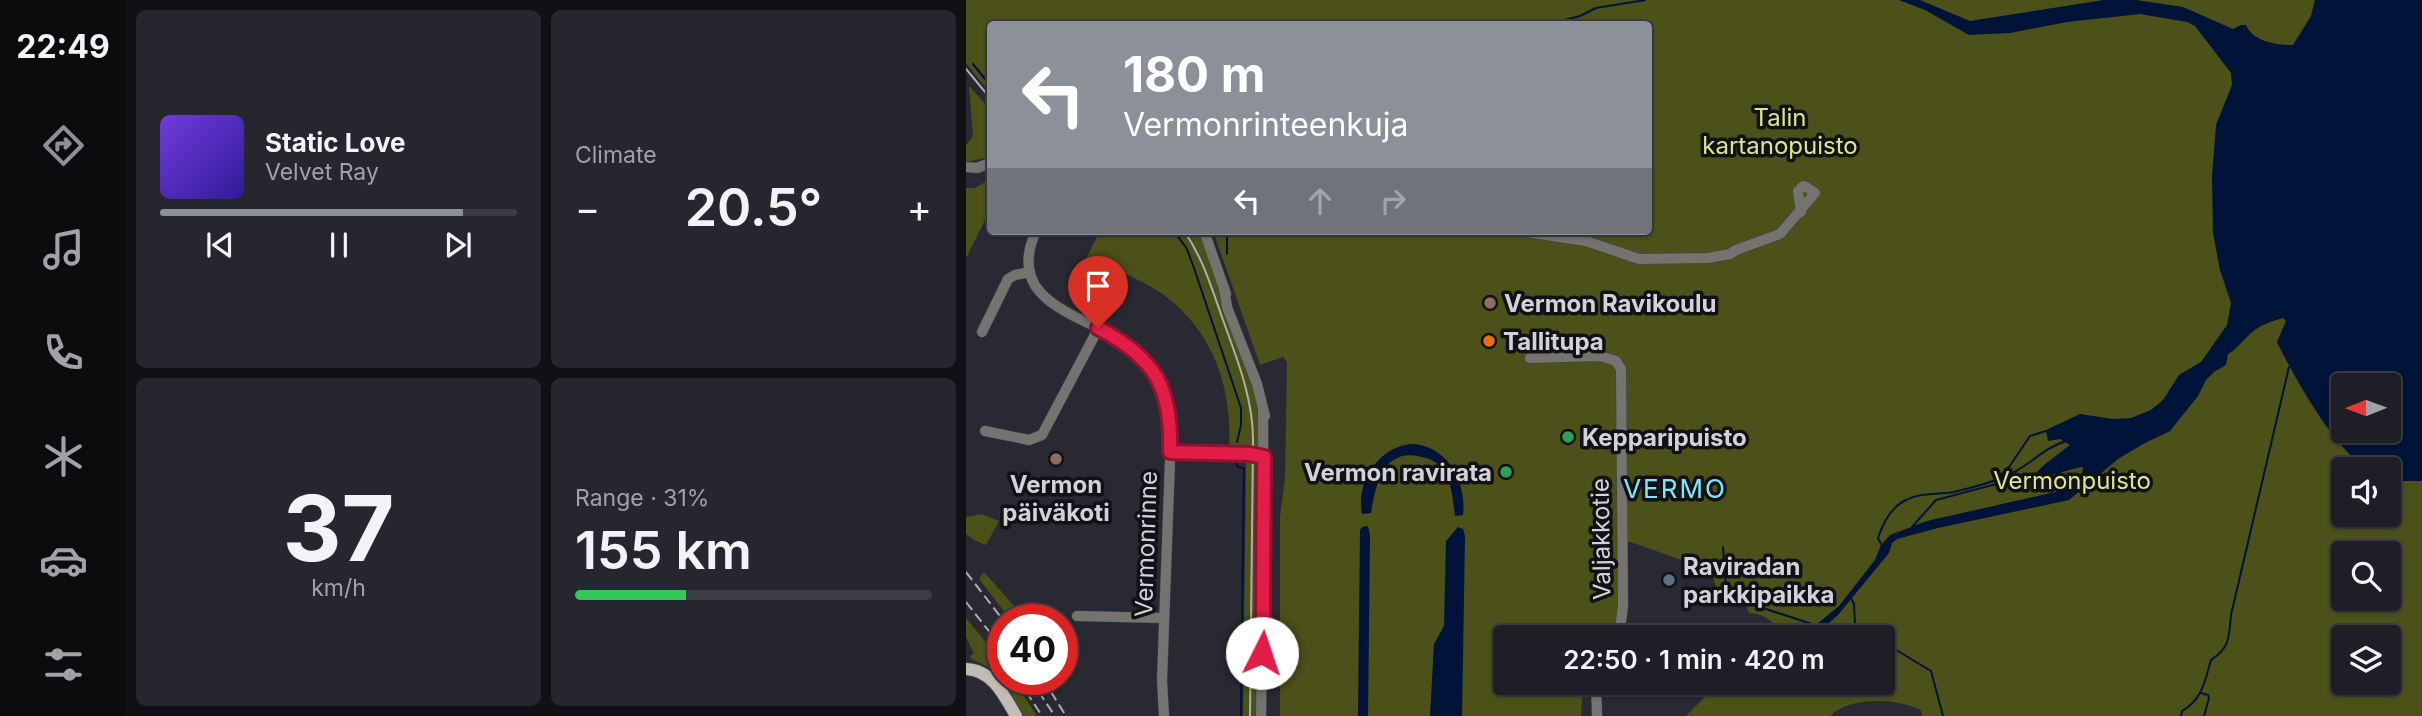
<!DOCTYPE html>
<html lang="en">
<head>
<meta charset="utf-8">
<style>
	:root { --surface:#1e1f26; --page:#26272e; --text:#f1f3f6; --muted:#a1a2a7; --line:#3c3d43; --accent:#8c9099 }
	body { margin:0; font-family:Inter,sans-serif; background:var(--page); color:var(--text); height:100vh; display:flex; flex-direction:column; font-size:26px; white-space:nowrap }
	* { box-sizing:border-box; margin:0 }
	p { font-size:23px; color:var(--muted) }
	.icon { flex:none; width:38px; height:38px; fill:none; stroke:currentColor; stroke-width:2; stroke-linecap:round; stroke-linejoin:round }
	.map { position:relative; flex:1; overflow:hidden }
	.side { display:flex; flex-direction:column; gap:10px; padding:10px; background:#101115; width:840px }
	.side>* { flex:none }
	.guide { position:absolute; left:21px; top:21px; width:665px; height:214px; border-radius:7px; box-shadow:0 2px 5px #0004,0 0 0 2px var(--line); background:#8c9099; color:#fff; overflow:hidden }
	.needle { width:46px; rotate:269deg }
	.controls { position:absolute; left:1365px; top:373px; display:grid; gap:14px }
	.controls a { display:grid; place-items:center; width:70px; height:70px; border-radius:7px; background:var(--surface); box-shadow:0 2px 5px #0004,0 0 0 2px var(--line); font-size:35px }
	.speed { position:absolute; left:21px; top:604px; display:flex; gap:14px; font-size:35px; font-weight:700; text-align:center }
	.speed>* { display:grid; place-content:center; width:91px; height:91px; border-radius:50%; background:var(--surface); box-shadow:0 2px 5px #0004,0 0 0 2px var(--line); line-height:1 }
	.speed .limit { border:10px solid #d22; background:#fff; color:#111 }
	.pin { position:absolute; display:grid; place-items:center; width:60px; height:60px; color:#fff; margin:-72px -30px; border-radius:50% 50% 50% 0; rotate:-45deg; box-shadow:0 0 7px #0007 }
	.pin .icon { rotate:45deg }
	.me { position:absolute; width:77px; margin:-38px; rotate:4deg; stroke-linejoin:round; filter:drop-shadow(0 0 5px #0008) }
	.turn { display:flex; align-items:center; gap:24px; height:147px; padding:0 21px; font-size:32px }
	.turn .icon { width:91px; height:91px; stroke-width:2.5 }
	.turn b { display:block; font-size:49px; line-height:60px }
	.lanes { display:flex; align-items:center; height:66px; padding:0 21px; background:#0003; justify-content:center; gap:35px; direction:ltr }
	.lanes .off { opacity:.35 }
	.big { font-size:52px; font-weight:600; line-height:1.1 }
	.side .widget { flex:1; display:flex; flex-direction:column; justify-content:center; gap:10px; min-width:0; padding:0 24px; border-radius:10px; background:var(--page) }
	.side .dial { align-items:center; gap:0 }
	.dial b { font-size:91px; line-height:1 }
	.song { display:flex; align-items:center; gap:21px }
	.cover { width:84px; height:84px; border-radius:10px; background:linear-gradient(135deg,hsl(260 70% 55%),hsl(250 70% 35%)) }
	.played { height:7px; border-radius:4px; background:linear-gradient(90deg,var(--accent) 85%,var(--line) 85%) }
	.keys { display:flex; justify-content:space-around; direction:ltr }
	.heat { display:flex; justify-content:space-between; align-items:center; font-size:38px; direction:ltr }
	.charge { height:10px; border-radius:5px; background:linear-gradient(90deg,#34c759 31%,var(--line) 0) }
	.side .tiles { flex:1; display:grid; gap:10px; grid-template-columns:repeat(2,1fr) }
	.trip { position:absolute; left:527px; top:625px; width:402px; height:70px; border-radius:7px; background:var(--surface); box-shadow:0 2px 5px #0004,0 0 0 2px var(--line); font-weight:600; line-height:70px; text-align:center }
	main { display:flex; flex:1; min-height:0 }
	.tab-bar { display:flex; flex-direction:column; width:126px; justify-content:space-around; align-items:center; background:#0c0c0f; color:var(--muted) }
	.tab-bar .icon { width:49px; height:49px }
	.tab-bar .active { color:var(--accent) }
	.tab-bar b { font-size:32px; color:var(--text) }
	.map>svg:first-child { display:block }
	.green { fill:#4c5019; fill-rule:evenodd }
	.water { fill:#001339; fill-rule:evenodd }
	.lines { fill:none; stroke-linecap:round; stroke-linejoin:round }
	.stream { stroke:#001339; stroke-width:2 }
	.minor-casing { stroke:#43444d; stroke-width:11 }
	.major-casing { stroke:#43444d; stroke-width:14 }
	.minor { stroke:#75736f; stroke-width:10 }
	.major { stroke:#c1bdb4; stroke-width:12 }
	.tram { stroke:#adaeb4; stroke-width:2 }
	.rail { stroke:#adaeb4; stroke-width:2; stroke-dasharray:10 5; stroke-linecap:butt }
	.route-casing { stroke:#92132f; stroke-width:18 }
	.route { stroke:#e11d48; stroke-width:12 }
	.education-dot { fill:#8d6e63; stroke:#121216; stroke-width:2.5 }
	.food-dot { fill:#e8710a; stroke:#121216; stroke-width:2.5 }
	.leisure-dot { fill:#2e9e5b; stroke:#121216; stroke-width:2.5 }
	.service-dot { fill:#5c6f8a; stroke:#121216; stroke-width:2.5 }
	.labels { text-anchor:middle; dominant-baseline:central; stroke-width:7; stroke-linejoin:round; paint-order:stroke }
	.park-label { font-size:24px; fill:#dde68d; stroke:#121216 }
	.poi-label { font-size:24px; font-weight:bold; fill:#d2d3d9; stroke:#121216; text-anchor:start }
	.street-label { font-size:24px; fill:#d2d3d9; stroke:#121216 }
	.neighbourhood-label { font-size:26px; letter-spacing:2px; fill:#7fe7fa; stroke:#121216 }
</style>
</head>
<body>
<main>
<nav class="tab-bar">
<b>22:49</b>
<svg class="icon active" aria-label="directions" viewBox="0 0 24 24"><path d="M12 3l9 9-9 9-9-9zM9 14v-3h6M13 9l2 2-2 2"/></svg>
<svg class="icon" aria-label="music" viewBox="0 0 24 24"><path d="M9 18V5l10-2v13"/><circle cx="6" cy="18" r="3"/><circle cx="16" cy="16" r="3"/></svg>
<svg class="icon" aria-label="phone" viewBox="0 0 24 24"><path d="M5 4h4l2 5-3 2q2 4 5 5l2-3 5 2v4C11 20 4 13 5 4z"/></svg>
<svg class="icon" aria-label="climate" viewBox="0 0 24 24"><path d="M12 3v18M4 7l16 10M4 17L20 7"/></svg>
<svg class="icon" aria-label="car" viewBox="0 0 24 24"><path d="M5 17H2v-5l4-1 3-4h7l3 4 3 1v5h-3M9 17h6M6 11h13"/><circle cx="7" cy="17" r="2"/><circle cx="17" cy="17" r="2"/></svg>
<svg class="icon" aria-label="filters" viewBox="0 0 24 24"><path d="M4 7h16M4 17h16"/><circle cx="9" cy="7" r="2"/><circle cx="15" cy="17" r="2"/></svg>
</nav>
<section class="side">
<div class="tiles">
<div class="widget">
<div class="song"><i class="cover"></i><div><b>Static Love</b><p>Velvet Ray</p></div></div>
<div class="played"></div>
<div class="keys"><svg class="icon" aria-label="previous" viewBox="0 0 24 24"><path d="M18 5L8 12l10 7zM5 5v14"/></svg><svg class="icon" aria-label="pause" viewBox="0 0 24 24"><path d="M8 5v14M16 5v14"/></svg><svg class="icon" aria-label="next" viewBox="0 0 24 24"><path d="M6 5l10 7-10 7zM19 5v14"/></svg></div>
</div>
<div class="widget"><p>Climate</p>
<div class="heat"><a>−</a><b class="big">20.5°</b><a>+</a></div>
</div>
<div class="widget dial"><b>37</b><p>km/h</p></div>
<div class="widget"><p>Range · 31%</p><b class="big">155 km</b><div class="charge"></div></div>
</div>
</section>
<div class="map">
<svg width="1456" height="716" viewBox="0 0 1456 716">
	<rect width="100%" height="100%" fill="#282932"/>
	<g class="green">
		<path d="M0,0h1364l-47,302 60,128 79,16v270h-500l-1,-6c-23,-12 -71,-14 -91,6h-144l33,-33 164,-1v-45h-106c-2,-17 -11,-22 -28,-24l-2,-3 2,-11 -13,-7 -9,6 -10,-4 -5,-23 -81,-29h-12v83l-39,1 -1,11h-74v45l78,1 -2,33h-301v-200l5,-37 2,-117 -4,-5 -23,8 -47,-134h435v-207h-658v69l-24,-30zM1377,469h46v45h-46zM1377,553h46v45h-46zM1377,637h46v45h-46z"/>
		<path d="M3,86l21,23v48l-24,5v-17l7,-9z"/>
		<path d="M24,179v31l-24,48v-70h9z"/>
		<path d="M134,231h100l53,153 6,23v42l-25,3 -5,-5c3,-57 -14,-111 -60,-148 -23,-19 -56,-29 -82,-42z"/>
		<path d="M274,457c13,2 17,6 19,19l-1,240h-15l3,-253z"/>
		<path d="M16,514l17,7 -13,24 -12,-5 -8,-6v-17z"/>
		<path d="M18,572l40,45 9,2h-23l-31,-40z"/>
		<path d="M0,618l37,45v16h10l24,37h-14c-15,-26 -22,-46 -52,-57l-1,-3 4,-3 -8,-16z"/>
	</g>
	<g class="water">
		<path d="M933,0h21l50,21 134,-21h32l47,7 50,22 8,-4h5c7,17 31,20 47,20l18,-29 4,-16h107v481h-33v-12c-5,0 -12,1 -17,0 -32,-8 -81,-98 -95,-127l9,-21 -3,-3c-11,3 -23,7 -32,15 -8,7 -13,15 -23,21l-2,11 -12,7 -8,8 -8,16 -28,35 -27,13 -25,15 -49,41 -131,28 -41,11 -5,4 -3,10 -51,62 -25,22h-12l38,-31 36,-46 6,-15 9,-10 37,-14 137,-31 18,-13 1,-10c-16,2 -33,12 -48,7l9,-9 26,-20 -10,-6 -12,2 -2,-11 34,-16 33,5 18,-1 20,-8 12,-10 16,-25 22,-13 26,-37 4,-22 -11,-33 -7,-37 -1,-57 4,-51 16,-40 -1,-12 -36,-47 -8,-4 -47,-8 -73,8 -57,11 -41,2 -44,-25zM1423,385v45h-46v-45z"/>
		<path d="M444,444c37,0 57,38 53,71l-8,1c-2,-14 -3,-32 -10,-44 -5,-8 -13,-13 -23,-15 -39,-10 -46,27 -51,56l-9,1c-6,-32 16,-66 48,-70z"/>
		<path d="M402,526l2,9 -2,181h-10l2,-186 2,-3z"/>
		<path d="M492,527l5,2 2,7 -3,180h-32l4,-72 10,-18 2,-85z"/>
	</g>
	<g class="lines">
		<g class="stream">
			<path d="M583,24l31,-8 16,-8 49,-8"/>
			<path d="M7,64l17,21"/>
			<path d="M208,231l13,18 8,22 46,137v17l-4,17"/>
			<path d="M261,231v23"/>
			<path d="M271,458v8l7,3 -3,247"/>
			<path d="M1031,479l12,-12 21,-31 16,-5"/>
			<path d="M946,527l24,-27 98,-26"/>
			<path d="M915,544l-3,-6c5,-15 13,-31 28,-38 14,-8 32,-5 48,-8 17,-4 36,-9 52,-16 23,-9 35,-27 60,-35"/>
			<path d="M757,547l3,42 20,12"/>
			<path d="M885,598l3,6 1,21 20,12"/>
			<path d="M800,609l52,17"/>
			<path d="M917,642l48,29 12,45"/>
			<path d="M1235,693l7,2 1,3 -5,18"/>
			<path d="M1215,716l1,-5c20,-11 23,-30 29,-51 19,-12 18,-23 20,-45l58,-248"/>
		</g>
		<g class="minor-casing">
			<g id="minor">
				<path d="M0,167l11,1 13,-5"/>
				<path d="M70,231c-33,73 49,84 92,113 29,21 42,55 43,89l-9,247 2,36"/>
				<path d="M238,231l22,63"/>
				<path d="M554,231l66,10 53,18 69,-1 22,-4 6,-4 44,-16 35,-41 -9,-6 -3,-1 -5,5 3,21"/>
				<path d="M258,288l3,19 30,77 8,32"/>
				<path d="M16,332l26,-53 7,-4 15,-3"/>
				<path d="M564,358l70,-2 16,5 5,8 2,237 -4,31"/>
				<path d="M19,431l44,9 13,-5 56,-106"/>
				<path d="M204,452l79,2 15,3"/>
				<path d="M111,616l87,2"/>
				<path d="M630,682l1,34"/>
				<path d="M295,716l1,-63 -2,-15 3,-29 1,-53 -1,-146"/>
			</g>
		</g>
		<g class="major-casing">
			<path id="major" d="M0,669c26,1 38,26 50,47"/>
		</g>
		<use href="#minor" class="minor"/>
		<use href="#major" class="major"/>
		<g class="tram">
			<path d="M0,69l24,29"/>
			<path d="M218,231c19,27 28,58 39,89 14,39 30,78 30,120l-3,276"/>
		</g>
		<g class="rail">
			<path d="M0,572l37,48"/>
			<path d="M0,602l37,47"/>
			<path d="M52,679l24,37"/>
			<path d="M64,679l25,37"/>
			<path d="M77,679l23,37"/>
		</g>
	</g>
	<g class="lines">
		<g class="route-casing">
			<path id="route" d="M132,328c58,30 74,60 72,124l79,2 15,3 -1,152 2,29 -3,15"/>
		</g>
		<use href="#route" class="route"/>
	</g>
	<g class="education-dot">
		<circle cx="524" cy="303" r="7"/>
		<circle cx="90" cy="459" r="7"/>
	</g>
	<circle class="food-dot" cx="523" cy="341" r="7"/>
	<g class="leisure-dot">
		<circle cx="602" cy="437" r="7"/>
		<circle cx="540" cy="472" r="7"/>
	</g>
	<circle class="service-dot" cx="703" cy="580" r="7"/>
	<g class="labels">
		<g class="park-label">
			<text x="814" y="117">Talin<tspan x="814" dy="28">kartanopuisto</tspan></text>
			<text x="1106" y="480">Vermonpuisto</text>
		</g>
		<g class="poi-label">
			<text x="538" y="303">Vermon Ravikoulu</text>
			<text x="537" y="341">Tallitupa</text>
			<text x="616" y="437">Kepparipuisto</text>
			<text x="526" y="472" text-anchor="end">Vermon ravirata</text>
			<text x="90" y="484" text-anchor="middle">Vermon<tspan x="90" dy="28">päiväkoti</tspan></text>
			<text x="717" y="566">Raviradan<tspan x="717" dy="28">parkkipaikka</tspan></text>
		</g>
		<g class="street-label">
			<text transform="translate(635 539) rotate(-91)">Valjakkotie</text>
			<text transform="translate(180 544) rotate(-88)">Vermonrinne</text>
		</g>
		<g class="neighbourhood-label">
			<text x="709" y="488">VERMO</text>
		</g>
	</g>
</svg>
<div class="controls">
<a><svg class="needle" viewBox="-14 -14 28 28"><path d="M0-13l5 13h-10z" fill="#e53935"/><path d="M0 13l5-13h-10z" fill="#a1a2a7"/></svg></a>
<a><svg class="icon" aria-label="sound" viewBox="0 0 24 24"><path d="M4 9h4l5-4v14l-5-4H4zM17 9q2 3 0 6"/></svg></a>
<a><svg class="icon" aria-label="search" viewBox="0 0 24 24"><circle cx="10" cy="10" r="6"/><path d="M15 15l6 6"/></svg></a>
<a><svg class="icon" aria-label="layers" viewBox="0 0 24 24"><path d="M12 4l9 5-9 5-9-5zM3 14l9 5 9-5"/></svg></a>
</div>
<div class="speed"><div class="limit">40</div></div>
<div class="pin" style="left:132px;top:328px;background:#d93025"><svg class="icon" aria-label="arrive" viewBox="0 0 24 24"><path d="M6 21V4h12l-3 4 3 4H6"/></svg></div>
<svg class="me" style="left:296px;top:653px" viewBox="-20 -20 40 40"><circle r="19" fill="#fff"/><path d="M0-13L10 11 0 6-10 11z" fill="#e11d48"/></svg>
<div class="trip">22:50 · 1 min · 420 m</div>
<div class="guide">
<div class="turn"><svg class="icon" aria-label="left" viewBox="0 0 24 24"><path d="M17 20v-9H6M10 6l-5 5 5 5"/></svg><div><b>180 m</b>Vermonrinteenkuja</div></div>
<div class="lanes"><svg class="icon" aria-label="left" viewBox="0 0 24 24"><path d="M17 20v-9H6M10 6l-5 5 5 5"/></svg><svg class="icon off" aria-label="ahead" viewBox="0 0 24 24"><path d="M12 20V5M6 11l6-6 6 6"/></svg><svg class="icon off" aria-label="right" viewBox="0 0 24 24"><path d="M7 20v-9h11M14 6l5 5-5 5"/></svg></div>
</div>
</div>
</main>
</body>
</html>
